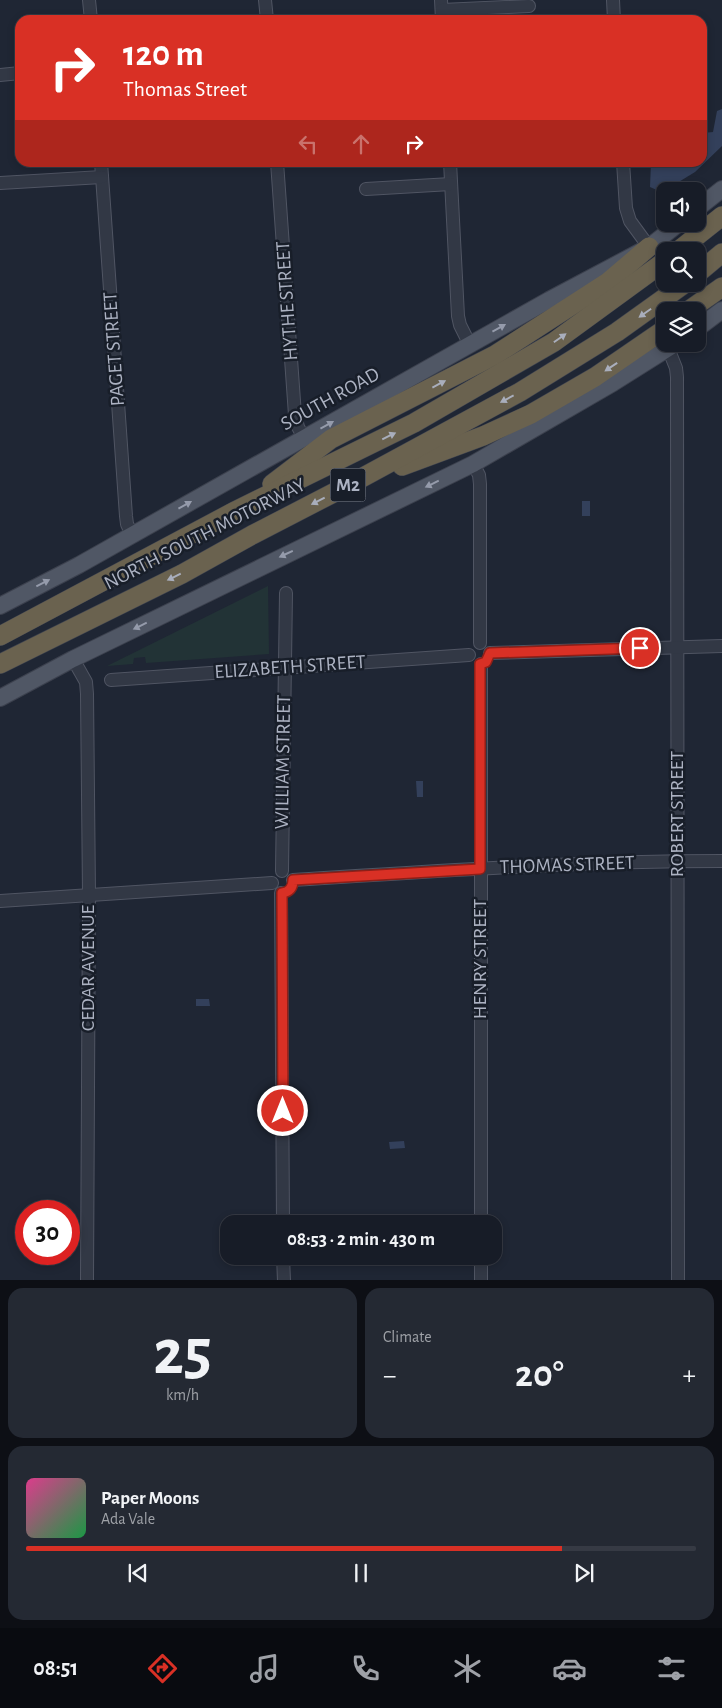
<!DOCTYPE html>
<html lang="en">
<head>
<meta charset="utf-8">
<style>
	:root { --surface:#171c27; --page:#242933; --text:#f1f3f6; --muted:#9ea1a7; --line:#363a44; --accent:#d93025 }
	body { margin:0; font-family:"Alegreya Sans",sans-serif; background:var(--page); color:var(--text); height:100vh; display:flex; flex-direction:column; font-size:19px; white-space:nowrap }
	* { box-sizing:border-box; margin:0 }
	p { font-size:16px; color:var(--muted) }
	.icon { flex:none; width:28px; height:28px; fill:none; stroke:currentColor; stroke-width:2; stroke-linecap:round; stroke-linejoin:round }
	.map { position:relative; height:1280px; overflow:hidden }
	.sheet { display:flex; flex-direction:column; gap:8px; padding:8px; background:#0d0f15; flex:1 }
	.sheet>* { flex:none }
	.top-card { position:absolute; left:15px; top:15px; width:692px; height:152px; border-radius:15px; box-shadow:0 2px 8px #0003,0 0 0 1px var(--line); background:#d93025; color:#fff; overflow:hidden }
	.buttons { position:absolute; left:656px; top:182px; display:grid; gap:10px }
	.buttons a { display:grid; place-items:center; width:50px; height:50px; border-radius:10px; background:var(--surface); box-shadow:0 2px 8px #0003,0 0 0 1px var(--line); font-size:25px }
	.speed { position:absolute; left:15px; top:1200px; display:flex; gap:10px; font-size:25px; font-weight:700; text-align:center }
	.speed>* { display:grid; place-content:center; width:65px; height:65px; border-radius:50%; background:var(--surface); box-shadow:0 2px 8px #0003,0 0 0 1px var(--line); line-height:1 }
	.speed .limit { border:8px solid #d22; background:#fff; color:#111 }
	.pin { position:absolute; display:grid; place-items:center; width:42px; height:42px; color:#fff; margin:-21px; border:2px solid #fff; border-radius:50%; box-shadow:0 1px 5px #0007 }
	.me { position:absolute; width:55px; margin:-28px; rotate:0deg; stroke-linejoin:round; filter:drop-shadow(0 0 4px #0008) }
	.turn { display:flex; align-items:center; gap:18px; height:105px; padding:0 25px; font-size:22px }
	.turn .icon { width:65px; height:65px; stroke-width:2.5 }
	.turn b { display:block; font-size:35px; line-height:42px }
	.lanes { display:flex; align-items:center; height:48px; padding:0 25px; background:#0003; justify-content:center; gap:25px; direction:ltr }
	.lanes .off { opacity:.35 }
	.big { font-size:38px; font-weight:700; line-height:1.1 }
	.sheet .widget { flex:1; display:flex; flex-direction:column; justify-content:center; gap:8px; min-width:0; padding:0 18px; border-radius:15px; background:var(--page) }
	.sheet .dial { align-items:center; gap:0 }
	.dial b { font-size:65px; line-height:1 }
	.song { display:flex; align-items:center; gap:15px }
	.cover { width:60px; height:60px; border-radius:8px; background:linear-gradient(135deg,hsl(330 70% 55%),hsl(140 70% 35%)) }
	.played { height:5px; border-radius:2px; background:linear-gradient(90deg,var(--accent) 80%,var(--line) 80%) }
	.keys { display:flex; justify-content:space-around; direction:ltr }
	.heat { display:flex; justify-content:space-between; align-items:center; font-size:28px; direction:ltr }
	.sheet .tiles { flex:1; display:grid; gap:8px; grid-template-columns:1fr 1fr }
	.widget:last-child { grid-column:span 2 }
	.trip { position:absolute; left:220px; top:1215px; width:282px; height:50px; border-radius:15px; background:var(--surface); box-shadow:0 2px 8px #0003,0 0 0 1px var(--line); font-weight:700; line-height:50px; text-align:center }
	.dock { display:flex; height:80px; justify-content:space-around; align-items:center; background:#090b10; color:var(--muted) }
	.dock .icon { width:35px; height:35px }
	.dock .current { color:var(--accent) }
	.dock b { font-size:22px; color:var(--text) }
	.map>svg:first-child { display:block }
	.green { fill:#223336 }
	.water { fill:#33405b }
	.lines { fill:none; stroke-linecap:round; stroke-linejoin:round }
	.minor-casing { stroke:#505563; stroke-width:14 }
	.major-casing { stroke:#3c414e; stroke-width:18 }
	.highway-casing { stroke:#3d424f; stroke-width:20 }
	.minor { stroke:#323845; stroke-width:12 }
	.major { stroke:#505765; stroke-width:16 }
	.highway { stroke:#6a624f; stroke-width:19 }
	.oneway { fill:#a9aebc }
	.oneway2 { fill:#959bab }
	.route-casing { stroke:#8d1f18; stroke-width:12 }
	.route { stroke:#d93025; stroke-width:9 }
	.labels { text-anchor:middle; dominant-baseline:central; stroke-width:5; stroke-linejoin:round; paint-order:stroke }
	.shield { fill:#181e29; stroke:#808694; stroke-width:1 }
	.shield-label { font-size:19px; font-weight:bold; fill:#acb2c2 }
	.street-label { font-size:20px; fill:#acb2c2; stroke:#181e29 }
</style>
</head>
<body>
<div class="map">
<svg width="722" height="1281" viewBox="0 0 722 1281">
	<rect width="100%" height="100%" fill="#1f2634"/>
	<path class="green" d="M268,586l1,68 -123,9 -1,-6 -11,1 -1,6 -26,2z"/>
	<g class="water">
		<path d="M722,109v37l-27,26 -18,11 -18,8 -9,-4 1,-24 51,-1 1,-29 10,-1 4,-21z"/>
		<rect x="582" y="501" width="8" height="15"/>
		<path d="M416,781h7v16h-6z"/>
		<path d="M196,999h13l1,7h-14z"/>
		<path d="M404,1141l1,7 -15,1 -1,-7z"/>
	</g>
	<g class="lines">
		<g class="minor-casing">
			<g id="minor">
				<path d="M89,0l2,20"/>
				<path d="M265,0l2,20"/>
				<path d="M441,0l1,20"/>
				<path d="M613,0l1,20"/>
				<path d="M442,10l87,-4"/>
				<path d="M0,75l20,-2"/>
				<path d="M101,162l25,354 1,8 5,11"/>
				<path d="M277,162l18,253 3,12 6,11"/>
				<path d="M450,162l8,154 2,9 10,20"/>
				<path d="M623,162l3,46 4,13 19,26"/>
				<path d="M0,183l102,-6"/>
				<path d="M366,189l85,-5"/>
				<path d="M668,348l8,20 1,9 1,904"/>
				<path d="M473,464l6,11 1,9v159"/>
				<path d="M490,653l232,-7"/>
				<path d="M73,659l13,23 1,12 2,200 -2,387"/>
				<path d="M481,664v560"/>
				<path d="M111,680l358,-25"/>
				<path d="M282,871l4,-278"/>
				<path d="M293,880c143,-9 286,-19 429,-19"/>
				<path d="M281,893l2,331"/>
				<path d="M0,901l272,-18"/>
				<path d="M283,1256l1,25"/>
				<path d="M481,1256v25"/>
			</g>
		</g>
		<g class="major-casing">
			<g id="major">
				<path d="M698,208l24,-19"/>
				<path d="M698,328l24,-18"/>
				<path d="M0,606l79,-41 470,-265 100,-53 29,-23"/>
				<path d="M0,698l73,-39 400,-195 140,-81 62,-39"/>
			</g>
		</g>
		<g class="highway-casing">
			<g id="highway">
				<path d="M678,251l44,-35"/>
				<path d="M698,273l24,-20"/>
				<path d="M688,311l34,-24"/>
				<path d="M402,466l81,-30 48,-22 64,-37 70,-48"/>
				<path d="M272,484l59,-45 164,-84 113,-73 41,-35"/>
				<path d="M0,636l235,-125 179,-88 140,-81 111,-81"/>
				<path d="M0,664l182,-90 70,-39 91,-47 177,-96 97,-60 67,-48"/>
			</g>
		</g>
		<use href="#minor" class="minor"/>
		<use href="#major" class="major"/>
		<use href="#highway" class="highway"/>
	</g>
	<defs><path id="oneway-solid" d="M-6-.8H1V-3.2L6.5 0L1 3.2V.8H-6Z" transform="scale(1.25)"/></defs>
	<g class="oneway">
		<use href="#oneway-solid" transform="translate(645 313) rotate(145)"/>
		<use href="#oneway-solid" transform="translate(560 338) rotate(-35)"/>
		<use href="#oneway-solid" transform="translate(611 367) rotate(146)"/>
		<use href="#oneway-solid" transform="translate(439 384) rotate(-28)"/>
		<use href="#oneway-solid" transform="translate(507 399) rotate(152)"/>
		<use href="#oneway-solid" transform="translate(389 436) rotate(-26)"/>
		<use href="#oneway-solid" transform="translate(318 501) rotate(153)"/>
		<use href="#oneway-solid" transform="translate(174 577) rotate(154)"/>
	</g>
	<g class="oneway2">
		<use href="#oneway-solid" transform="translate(499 328) rotate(-29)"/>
		<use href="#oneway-solid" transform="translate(327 425) rotate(-29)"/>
		<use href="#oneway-solid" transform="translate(432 484) rotate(154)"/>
		<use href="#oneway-solid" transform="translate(185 505) rotate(-29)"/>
		<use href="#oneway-solid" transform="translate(286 554) rotate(155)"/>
		<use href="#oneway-solid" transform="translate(43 583) rotate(-27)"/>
		<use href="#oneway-solid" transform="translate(140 626) rotate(154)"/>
	</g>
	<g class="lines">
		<g class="route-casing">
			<path id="route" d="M283,1111l-1,-218c7,-1 11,-5 11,-13l187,-11v-205l6,-2 4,-9 150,-5"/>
		</g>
		<use href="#route" class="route"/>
	</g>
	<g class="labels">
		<rect class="shield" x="330.5" y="468.5" width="35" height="33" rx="4"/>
		<g class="shield-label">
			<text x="348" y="485">M2</text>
		</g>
		<g class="street-label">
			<text transform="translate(287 301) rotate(-94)">HYTHE STREET</text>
			<text transform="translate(114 349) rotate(-94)">PAGET STREET</text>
			<text transform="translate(330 399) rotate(-29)">SOUTH ROAD</text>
			<text transform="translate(205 534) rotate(-27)">NORTH SOUTH MOTORWAY</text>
			<text transform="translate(290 667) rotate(-4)">ELIZABETH STREET</text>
			<text transform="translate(283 762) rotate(-89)">WILLIAM STREET</text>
			<text transform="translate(677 814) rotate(-90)">ROBERT STREET</text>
			<text transform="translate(567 865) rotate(-2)">THOMAS STREET</text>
			<text transform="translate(480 959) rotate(-90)">HENRY STREET</text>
			<text transform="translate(88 968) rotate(-90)">CEDAR AVENUE</text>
		</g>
	</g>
</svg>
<div class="buttons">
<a><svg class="icon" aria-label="sound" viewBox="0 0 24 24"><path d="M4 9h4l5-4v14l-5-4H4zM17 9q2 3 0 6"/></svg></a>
<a><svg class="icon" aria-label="search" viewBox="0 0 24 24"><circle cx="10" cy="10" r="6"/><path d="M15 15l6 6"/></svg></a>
<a><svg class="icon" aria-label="layers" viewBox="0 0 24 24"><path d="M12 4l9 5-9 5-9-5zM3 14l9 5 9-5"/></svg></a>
</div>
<div class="speed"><div class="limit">30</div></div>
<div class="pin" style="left:640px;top:648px;background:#d93025"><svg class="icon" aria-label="arrive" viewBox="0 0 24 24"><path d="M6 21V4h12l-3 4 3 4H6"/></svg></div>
<svg class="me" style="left:283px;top:1111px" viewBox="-20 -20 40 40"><circle r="17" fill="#d93025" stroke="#fff" stroke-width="3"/><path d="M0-11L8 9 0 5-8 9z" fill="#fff"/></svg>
<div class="trip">08:53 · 2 min · 430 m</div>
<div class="top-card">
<div class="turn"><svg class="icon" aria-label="right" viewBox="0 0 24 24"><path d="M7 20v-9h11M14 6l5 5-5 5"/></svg><div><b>120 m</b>Thomas Street</div></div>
<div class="lanes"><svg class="icon off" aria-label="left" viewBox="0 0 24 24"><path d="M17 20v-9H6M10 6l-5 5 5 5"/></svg><svg class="icon off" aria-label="ahead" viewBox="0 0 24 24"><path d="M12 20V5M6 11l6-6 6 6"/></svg><svg class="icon" aria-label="right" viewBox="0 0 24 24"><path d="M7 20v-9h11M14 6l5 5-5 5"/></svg></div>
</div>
</div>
<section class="sheet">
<div class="tiles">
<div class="widget dial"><b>25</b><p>km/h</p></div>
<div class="widget"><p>Climate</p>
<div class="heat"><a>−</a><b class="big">20°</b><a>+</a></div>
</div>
<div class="widget">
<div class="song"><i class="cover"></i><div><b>Paper Moons</b><p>Ada Vale</p></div></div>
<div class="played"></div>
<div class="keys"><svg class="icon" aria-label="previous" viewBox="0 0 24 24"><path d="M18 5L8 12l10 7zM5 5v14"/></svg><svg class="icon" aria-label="pause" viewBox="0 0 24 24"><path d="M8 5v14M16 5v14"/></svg><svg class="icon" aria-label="next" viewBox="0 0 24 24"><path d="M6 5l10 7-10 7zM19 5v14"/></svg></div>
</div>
</div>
</section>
<nav class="dock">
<b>08:51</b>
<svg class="icon current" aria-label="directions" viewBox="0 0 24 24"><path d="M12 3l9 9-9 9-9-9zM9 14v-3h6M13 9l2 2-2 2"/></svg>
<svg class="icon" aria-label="music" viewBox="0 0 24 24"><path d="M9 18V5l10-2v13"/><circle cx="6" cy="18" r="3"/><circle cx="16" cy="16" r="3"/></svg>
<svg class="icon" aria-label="phone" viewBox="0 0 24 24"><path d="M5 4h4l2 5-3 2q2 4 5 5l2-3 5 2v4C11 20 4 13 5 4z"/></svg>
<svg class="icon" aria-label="climate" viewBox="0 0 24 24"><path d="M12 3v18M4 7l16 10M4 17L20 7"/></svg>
<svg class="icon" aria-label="car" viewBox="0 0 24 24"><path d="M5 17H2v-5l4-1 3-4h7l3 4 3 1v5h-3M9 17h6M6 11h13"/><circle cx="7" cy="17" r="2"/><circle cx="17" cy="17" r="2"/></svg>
<svg class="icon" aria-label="filters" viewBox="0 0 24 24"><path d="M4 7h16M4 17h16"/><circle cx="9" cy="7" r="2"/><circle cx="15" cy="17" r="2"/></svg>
</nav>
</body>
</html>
